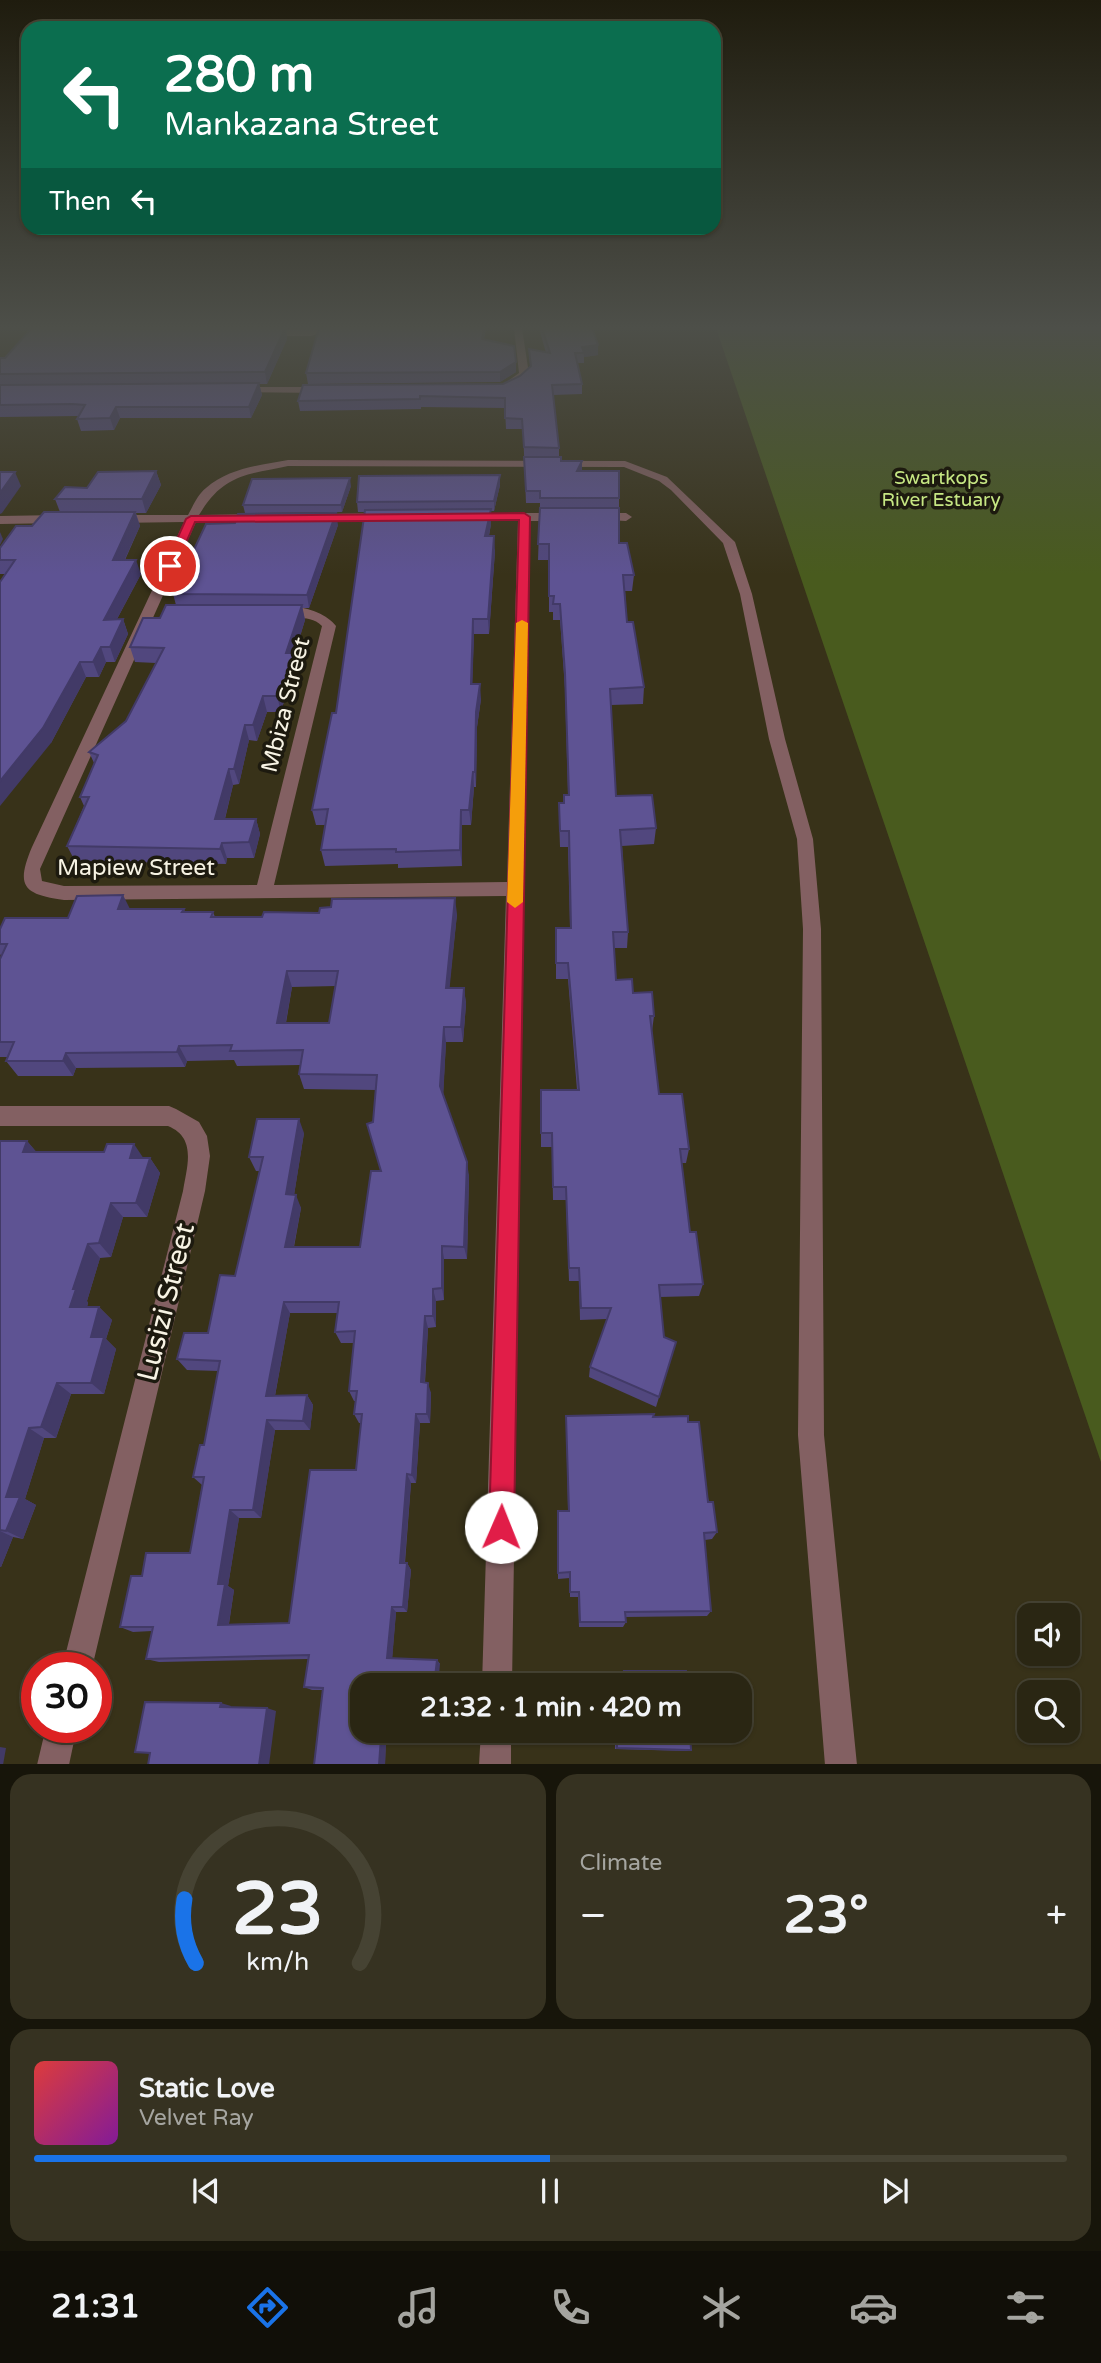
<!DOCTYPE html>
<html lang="en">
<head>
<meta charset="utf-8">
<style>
	:root { --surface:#2a2613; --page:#363221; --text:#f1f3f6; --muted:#a5a5a0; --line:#464333; --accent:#1a73e8 }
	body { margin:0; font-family:"Varela Round",sans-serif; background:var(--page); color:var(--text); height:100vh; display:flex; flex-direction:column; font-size:26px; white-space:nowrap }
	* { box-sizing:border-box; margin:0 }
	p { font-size:23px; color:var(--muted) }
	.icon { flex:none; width:38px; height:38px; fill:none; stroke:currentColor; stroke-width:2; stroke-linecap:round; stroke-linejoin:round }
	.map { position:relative; height:1764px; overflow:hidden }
	.side { display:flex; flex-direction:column; gap:10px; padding:10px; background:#17150a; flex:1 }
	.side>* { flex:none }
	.top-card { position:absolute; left:21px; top:21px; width:700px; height:214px; border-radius:21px; box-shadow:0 2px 5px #0004,0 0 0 2px var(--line); background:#0b6e4f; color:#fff; overflow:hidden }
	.fabs { position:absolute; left:1017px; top:1603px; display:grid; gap:14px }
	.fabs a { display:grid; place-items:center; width:63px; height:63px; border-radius:14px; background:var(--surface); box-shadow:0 2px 5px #0004,0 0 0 2px var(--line); font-size:35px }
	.speed { position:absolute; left:21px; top:1652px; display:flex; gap:14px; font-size:35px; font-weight:700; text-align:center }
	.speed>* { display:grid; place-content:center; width:91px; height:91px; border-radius:50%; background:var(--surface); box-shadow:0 2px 5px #0004,0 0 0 2px var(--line); line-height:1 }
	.speed .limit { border:10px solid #d22; background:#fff; color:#111 }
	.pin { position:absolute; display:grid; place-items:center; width:60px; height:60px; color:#fff; margin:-30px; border:4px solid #fff; border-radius:50%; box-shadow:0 2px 7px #0007 }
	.me { position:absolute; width:77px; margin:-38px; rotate:1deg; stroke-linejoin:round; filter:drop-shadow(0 0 5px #0008) }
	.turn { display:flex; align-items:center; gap:24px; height:147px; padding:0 28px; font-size:32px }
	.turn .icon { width:91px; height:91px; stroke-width:2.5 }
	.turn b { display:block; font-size:49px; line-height:60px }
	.then { display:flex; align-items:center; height:66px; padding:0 28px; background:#0003; gap:14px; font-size:26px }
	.big { font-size:52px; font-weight:700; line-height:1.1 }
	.side .widget { flex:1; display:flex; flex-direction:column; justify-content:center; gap:10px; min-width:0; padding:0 24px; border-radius:21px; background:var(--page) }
	.side .dial { align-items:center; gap:0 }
	.dial svg { height:182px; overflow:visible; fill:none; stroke:var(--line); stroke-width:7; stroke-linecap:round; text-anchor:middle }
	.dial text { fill:var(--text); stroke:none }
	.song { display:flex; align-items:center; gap:21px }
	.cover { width:84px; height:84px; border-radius:10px; background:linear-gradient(135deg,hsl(0 70% 55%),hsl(290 70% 35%)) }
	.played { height:7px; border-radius:4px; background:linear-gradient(90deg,var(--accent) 50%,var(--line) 50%) }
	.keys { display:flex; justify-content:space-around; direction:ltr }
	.heat { display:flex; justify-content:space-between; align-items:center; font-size:38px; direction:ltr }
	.side .tiles { flex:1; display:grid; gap:10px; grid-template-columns:1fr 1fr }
	.widget:last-child { grid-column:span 2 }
	.trip { position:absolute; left:350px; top:1673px; width:402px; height:70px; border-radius:21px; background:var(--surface); box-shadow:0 2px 5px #0004,0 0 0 2px var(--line); font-weight:700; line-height:70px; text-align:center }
	.tab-bar { display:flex; height:112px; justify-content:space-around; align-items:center; background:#110f08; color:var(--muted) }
	.tab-bar .icon { width:49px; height:49px }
	.tab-bar .active { color:var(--accent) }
	.tab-bar b { font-size:32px; color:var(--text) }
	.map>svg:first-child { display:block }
	.green { fill:#495b1e }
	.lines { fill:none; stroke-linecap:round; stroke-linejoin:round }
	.minor { fill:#836062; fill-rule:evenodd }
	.wall { fill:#51477e; fill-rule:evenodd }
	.shaded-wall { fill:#423a67 }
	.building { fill:#5e5393; stroke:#423a67; stroke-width:2; fill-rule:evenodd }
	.route { fill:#e11d48; stroke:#92132f; stroke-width:2 }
	.slow { fill:#f59e0b }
	.labels { text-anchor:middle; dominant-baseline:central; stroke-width:7; stroke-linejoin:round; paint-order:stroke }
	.far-park-label { font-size:19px; fill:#c6e783; stroke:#1d1a0f }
	.street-label { font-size:23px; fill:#f7f3e4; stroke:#1d1a0f }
	.near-street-label { font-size:28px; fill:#f7f3e4; stroke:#1d1a0f }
</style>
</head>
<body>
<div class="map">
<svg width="1101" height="1765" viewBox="0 0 1101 1765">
	<rect width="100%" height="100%" fill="#383219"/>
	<path class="green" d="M716,328h385v1134z"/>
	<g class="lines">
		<g class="minor">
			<path d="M321,328h17l-27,8h-46l-4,-3 4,-3z"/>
			<path d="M514,328h8l7,46c-7,8 -15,16 -25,14v-4l15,-11z"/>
			<path d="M238,387h87l5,3 -5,3 -90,-1 -2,-2z"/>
			<path d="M288,460l337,1 42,16 68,65 17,52 33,145 28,100 8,90 3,506 33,330h-32l-27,-330 5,-506 -6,-90 -28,-100 -29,-145 -17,-51 -52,-53 -12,-9 -35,-14 -336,-1c-43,9 -65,9 -89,49l60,-1 6,4 -6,4h-63l-156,347 2,12 22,5 193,-1 65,-259c-15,-15 -35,-2 -50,-13 17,-13 52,-3 64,13l-62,259 233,-3 11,-361h-49l-6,-4 6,-4h94l6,4 -6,4h-33l-18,1164h-30l24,-789 -442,4c-40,-6 -49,-13 -32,-53l152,-325 -69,1 -6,-4 6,-4h73c5,-9 10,-21 18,-27 23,-20 54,-23 82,-28z"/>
			<path d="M388,513l4,2v4l-77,3 -6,-4 6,-4z"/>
			<path d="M595,513h31l6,4 -6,4 -35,-2 -2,-2z"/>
			<path d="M0,516l59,-1 6,4 -6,4 -59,1z"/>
			<path d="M0,1106h169l7,3 23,13 8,14 3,20 -5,35 -113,477h-30l121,-477c4,-25 14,-53 -15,-65h-168z"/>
			<path d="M46,1727h31l-8,38h-32z"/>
			<path d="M481,1731h30v34h-32z"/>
		</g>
	</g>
	<g class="wall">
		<path d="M286,328l1,11 -20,45h-8l3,11 -11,23h-131l-6,12 -33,1 -4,-12 2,-3 -79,1v-59z"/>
		<path d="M319,328h167l-2,11 32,33 -16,10 -192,2 -2,-11z"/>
		<path d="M539,328h53l6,17v10l-14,2v6h-7l5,21v10l-29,1 6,53v9l2,4h21v10l37,27v45l15,32 -2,16h-7l2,31 17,65 -1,17 -32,1 5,91 40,32 -2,16 -32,2 6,86 -1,16h-13l2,32 17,13 21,23 -2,15 7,63 30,55 -3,14h-4l8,69 13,52 -4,12 -39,1 4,40 12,5 -20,65 -67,-30 1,-10 17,-48 -27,1 -1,-39h-10l-3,-81h-13l-1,-53h-11v-57h36l-9,-111h-12v-51h14l-2,-81h-8l-1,-28v-16h5l4,-8 -3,-106 -5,-69h-7v-8h-4v-52h-11l2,-57h-14l-3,-74h-17l-1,-21 -84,-1v2l-121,2 -2,-10 205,-17 17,-8 10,-9 -1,-18 17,4z"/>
		<path d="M156,471l5,14 -15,28h-10l4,13 -15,34 16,14 -24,45h6l5,15 -13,28h-9l-7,15h-13l-35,66 -46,-169h-5v-26l32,-22 28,-14 -5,-13 32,-11z"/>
		<path d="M500,475v10l-6,26h-3v13l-2,12 6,15 -6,83h-15l-2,50 9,15 -4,28 -1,60h-2l-3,38h-9v41l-64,2v-4l-73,2 -4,-16 4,-25h-9l-4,-15 24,-97 29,-201h-7l-1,-10z"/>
		<path d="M351,486l-9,26 -97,1 -2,-8z"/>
		<path d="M338,525l-29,83h-7l3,12 -10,33 3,15 -11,33h-3l-3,11h-14l-10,29 -8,-1 -10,44 -6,1 -8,34h31l4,15 -6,24h-27l-1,6 -151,-3 -8,-15 17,-40 -4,-9 14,-34 -5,-11 37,-31 30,-58 -21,-1 -5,-15 30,-29 16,-13 -3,-11z"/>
		<path d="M130,909h54l1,3h28l2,5h47l57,-4 138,1 -8,74h15l2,16 -3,38h-17l-3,52 26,82 -2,83h-23v41l-8,1v26l-8,1 -3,55 6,10 -1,30h-10l-4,60h-5l-6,80h2l4,7 -4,42h-11l-4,46 45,2 3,4 -78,21 40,46v7h-16l-1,27h-71l9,-75h-11l-8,-3 4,-28 -149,3 -13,-3 6,-28 -19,1 -13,-5 22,-51 48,-23 12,-68 -9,-8 11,-32 14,-74 -31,-1 -10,-11 31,-26 27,-57 25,-105h-4l-7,-14 55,-24 -10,62 7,13 -7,39h66l21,-76 -8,-49 3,-32 -72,-1 -5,-15 1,-9 -63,1 -3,-6 -47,1 -2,6 -109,1 -3,8h-55l-12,-15 2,-4h-8v-98l1,-3 -1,-2v-25zM336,986l-7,37h-43l6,-36zM290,1313h48l-3,19 6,11h13l-5,48 5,10h2l-2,13 5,9h2l-5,47 -67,153 -60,1 5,-34 -6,-4 11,-68h22l14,-88h35l3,-25 -6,-10 -32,1z"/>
		<path d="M0,1141h27l9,11 114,6 10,15 -13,44h-24l-12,40 -11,1 -13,43 1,2 -1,4h12l13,13 -6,19 10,10 -12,45h-33l-15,44h-12l-19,61 11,6 -13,34 -10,-2 -12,30h-1z"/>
		<path d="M566,1416l87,1 35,5 29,110 -5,7 -7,1 6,71 -4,5 -82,1 1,5 -3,5h-44l-1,-30h-8v-19l-12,1v-68h10z"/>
		<path d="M624,1671l63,14h-64l-1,-11z"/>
		<path d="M615,1731h75l1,19 -4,1 -72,-2z"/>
	</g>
	<g class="shaded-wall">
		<path d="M286,328l1,11 -20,45 -2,-12z"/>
		<path d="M484,328h2l-4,20v-9z"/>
		<path d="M598,345v10l-14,2 -2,-10z"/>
		<path d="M516,362v10l-16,10v-10z"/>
		<path d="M259,383l3,12 -11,23 -2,-11z"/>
		<path d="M116,407l4,11 -6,12 -4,-12z"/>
		<path d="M582,461v13l-5,-3z"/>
		<path d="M156,471l5,14 -15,28 -4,-14z"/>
		<path d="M15,472l6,14 -19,27 -2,1v-21z"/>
		<path d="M500,475v10l-6,26v-10z"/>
		<path d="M350,478l1,8 -9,26 -1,-7z"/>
		<path d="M491,509v15l-5,27 -1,-15z"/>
		<path d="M135,512l5,14 -22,48 -5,-14z"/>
		<path d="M336,513l2,12 -29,83 -2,-13z"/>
		<path d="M0,532l3,7 -3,6z"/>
		<path d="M494,536l1,15 -6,83 -1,-15z"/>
		<path d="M136,560l5,14 -32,60 -5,-14z"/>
		<path d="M302,605l3,15 -12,39 2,-6 3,15 -11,33 -4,-15 3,-33z"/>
		<path d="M123,619l5,15 -13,28 -5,-15z"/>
		<path d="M473,619l1,15 -2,65 -1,-15z"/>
		<path d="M101,647l5,15 -7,15 -6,-15z"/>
		<path d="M80,662l6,15 -35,66 -51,63v-25z"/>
		<path d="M480,684l1,15 -4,28 -1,60 -1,-15 1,-60z"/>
		<path d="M281,686l3,15 -3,11 -4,-16z"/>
		<path d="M263,696l4,16 -10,29 -4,-16z"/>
		<path d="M245,725l4,15 -10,44 -5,-15z"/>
		<path d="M229,769l4,16 -12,49 -6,-15z"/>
		<path d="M473,772l1,15 -3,38 -2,-15z"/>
		<path d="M461,810l1,15v41l-2,-16z"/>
		<path d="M256,819l4,15 -6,24 -5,-16z"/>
		<path d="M222,843l5,15 -1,6 -6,-15z"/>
		<path d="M123,895l8,16 -13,-2z"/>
		<path d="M455,898l2,16 -9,90 -2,-16z"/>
		<path d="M287,971l5,16 -9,51 -6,-15z"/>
		<path d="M464,988l2,16 -3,38 -2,-15z"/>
		<path d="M444,1027l2,15 -3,59 -3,-15z"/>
		<path d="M179,1046l8,15 -2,6 -8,-15z"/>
		<path d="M66,1053l10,15 -3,8 -10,-15z"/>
		<path d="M299,1119l5,14 -12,75 -6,-14z"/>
		<path d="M27,1141l13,15 -17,-4z"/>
		<path d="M134,1144l10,15 -14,-1z"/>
		<path d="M150,1158l10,15 -13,44 -11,-14z"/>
		<path d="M467,1162l2,14 -2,83 -3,-12z"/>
		<path d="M296,1195l5,13 -10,52 -6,-13z"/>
		<path d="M111,1203l12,14 -12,40 -12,-14z"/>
		<path d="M88,1244l12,14 -13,43 1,2 -5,17 -13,-13 3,-18z"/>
		<path d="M442,1246l2,13v41l-2,-12z"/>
		<path d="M433,1289l3,12v26l-3,-11z"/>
		<path d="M284,1302l6,11 -17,93 -7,-10z"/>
		<path d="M99,1307l13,13 -6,19 10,10 -12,45 -13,-11v-46z"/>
		<path d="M425,1316l3,12 -4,65 -3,-11z"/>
		<path d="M57,1383l14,11 -15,44 -15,-11z"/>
		<path d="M428,1383l3,10 -1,30 -3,-9z"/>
		<path d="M307,1395l6,10 -3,25 -7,-9z"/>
		<path d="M416,1414l4,9 -4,60 -4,-8z"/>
		<path d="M267,1420l8,10 -14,88 -8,-8z"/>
		<path d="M29,1428l15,10 -19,61 11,6 -13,34 -17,-8v-34z"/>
		<path d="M407,1474l4,9 -7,87 -4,-7z"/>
		<path d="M230,1510l9,8 -11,68 6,4 -6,39 -10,-4v-41z"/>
		<path d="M0,1531l13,6 -12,30h-1z"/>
		<path d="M407,1563l4,7 -4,42 -4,-5z"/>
		<path d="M392,1607l4,5 -4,50 -5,-4z"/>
		<path d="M437,1660l3,4 -2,21h-4z"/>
		<path d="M221,1703l10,3 -1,4 -10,-3z"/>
		<path d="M267,1708l9,3 -7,54h-10z"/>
		<path d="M397,1731h5v7l-5,-1z"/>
		<path d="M381,1737l5,1 -1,27h-6z"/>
		<path d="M0,1747l6,1 -3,17h-3z"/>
	</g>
	<g class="building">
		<path d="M32,328l22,1 231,-1 -20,44 -265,2v-16h5z"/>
		<path d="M319,328h165l-2,11 32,7 2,16 -16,10 -194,1z"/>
		<path d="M542,328h50l6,17 -16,2 2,6h-9l7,31 -30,1 7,63 -35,-1 -2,-28 -17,-1v-20l-85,-2v3l-122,2 5,-16 200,-1 17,-8 11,-10 -2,-17 21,4z"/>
		<path d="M259,383l-10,24h-133l-6,11 -33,1 8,-14 -13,-1 -72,1v-20z"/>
		<path d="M524,457h37v4h21l-5,10h42v27h-79v-7h-14z"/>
		<path d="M156,471l-14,28h-87l10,-12 22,1 11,-16z"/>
		<path d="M0,472h15l-15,21z"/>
		<path d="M500,475l-6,26 -137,1 2,-26z"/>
		<path d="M350,478l-9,27h-98l9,-26z"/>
		<path d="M540,508h79v35h8l7,32h-11l4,47h6l11,65 -34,2 6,107 36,-1 4,33 -36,2 8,102h-15l3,48 16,-1 1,14 19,-1 2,24h-4l9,78h23l7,55h-9l10,83h6l7,52 -44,1 5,52 12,5 -17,55 -69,-30 21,-59h-30l-2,-40h-10l-3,-81h-13l-1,-54h-11v-43h38l-11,-127h-12v-35h15l-2,-97h-9l-1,-28h5v-8h5l-4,-122 -5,-69h-7l1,-8h-5v-52h-11z"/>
		<path d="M491,509l-6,27h9l-6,83h-15l-2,65h9l-4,28 -1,60h-2l-4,38h-8l-1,40 -64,2v-3l-75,1 7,-41 -16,1 20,-97h4l29,-203z"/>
		<path d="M44,512h91l-22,48h23l-32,60 19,-1 -13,28h-9l-8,15h-13l-37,66 -43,53v-199l15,-22h-15v-12l16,-22h16z"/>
		<path d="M336,513l-29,82 -134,-1 33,-70 29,-1 3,-9z"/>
		<path d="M166,605h136l-16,48h9l-12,33h-2l-4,10h-14l-10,29h-8l-11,44h-5l-14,50h41l-7,23 -27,1 -2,6 -153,-3 22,-49h-9l18,-42 -9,-3 37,-31 38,-73 -34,-1 13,-29h17z"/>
		<path d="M123,895l-5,14h66l-2,3h31l-2,5h51l2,-5 55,1 1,-5 11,-1 1,-8 123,-1 -9,90h18l-3,39h-17l-4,59 27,76 -3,85 -22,-1v42l-9,1v27h-8l-4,66 7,1 -1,31h-11l-4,61 -5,-1 -7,89h7l-4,44h-11l-5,51 50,2 -3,25h-72v46h35v6h-16l-2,28h-65l9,-77 -19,-1 5,-32 -163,4 7,-32h-33l11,-51h11l4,-23h44l14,-76h-11l7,-32h4l16,-84 -43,-2 7,-26h24l12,-58 15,1 28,-119h-14l8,-38h42l-13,75 10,1 -11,52h75l11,-76h10l-14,-47 6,-2 4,-47 -78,-1 4,-24 -73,1 2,-6 -53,1 -2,6 -111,1 -3,8h-57l8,-19h-14v-83l7,-15h-7v-15l5,-11h63l9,-22zM287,971h51l-9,52h-52zM284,1302h55l-4,30 20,-1 -6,60h8l-3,23h8l-6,56h-46l-21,153 -71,2 7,-41h-7l12,-74h23l14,-90 36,1 4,-26 -41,1z"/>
		<path d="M0,1141h27l-4,11h81l3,-8h27l-4,14h20l-14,45h-25l-12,40 -11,1 -15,45h3l-6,18h29l-8,30h13l-13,46h-34l-16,44 -12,1 -23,69h14l-14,34 -6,-1z"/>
		<path d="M654,1414l-1,3 35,-1v6h11l9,80h5l4,30 -13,1 7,78 -86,1 1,10h-46l-1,-30h-9v-20l-12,1v-62h11l-3,-95z"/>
		<path d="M624,1671h62l1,14h-62z"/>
		<path d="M145,1702l76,1 -1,4 47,1 -8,57h-111l2,-12 -15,-1z"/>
		<path d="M617,1731h73l1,19 -74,-2z"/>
	</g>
	<linearGradient id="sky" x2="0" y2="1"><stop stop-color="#1f1c0e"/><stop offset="0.57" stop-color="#4d4f49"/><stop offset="1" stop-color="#4d4f49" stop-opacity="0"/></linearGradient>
	<rect width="1101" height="575" fill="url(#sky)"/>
	<path class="route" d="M524,513l6,4 -16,1010 -4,9 -9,4 -9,-4 -3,-9 30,-1007 -324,2 -19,44 -6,4 -5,-4 21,-47 5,-3z"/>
	<path class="slow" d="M522,620l6,3 -5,279 -8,6 -8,-6 9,-279z"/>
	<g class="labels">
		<g class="far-park-label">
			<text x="941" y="478">Swartkops<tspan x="941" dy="22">River Estuary</tspan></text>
		</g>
		<g class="street-label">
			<text transform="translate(286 705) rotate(-76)">Mbiza Street</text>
			<text x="136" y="868">Mapiew Street</text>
		</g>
		<g class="near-street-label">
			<text transform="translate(166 1302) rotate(-76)">Lusizi Street</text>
		</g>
	</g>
</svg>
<div class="fabs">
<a><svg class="icon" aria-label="sound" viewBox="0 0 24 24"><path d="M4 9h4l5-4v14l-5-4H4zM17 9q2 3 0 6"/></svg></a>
<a><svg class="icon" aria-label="search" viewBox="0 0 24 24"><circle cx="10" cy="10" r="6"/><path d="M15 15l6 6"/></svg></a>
</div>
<div class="speed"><div class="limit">30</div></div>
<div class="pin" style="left:170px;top:566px;background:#d93025"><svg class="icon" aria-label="arrive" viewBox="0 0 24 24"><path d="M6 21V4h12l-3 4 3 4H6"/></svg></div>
<svg class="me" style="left:501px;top:1527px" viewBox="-20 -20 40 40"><circle r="19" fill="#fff"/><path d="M0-13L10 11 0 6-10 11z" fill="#e11d48"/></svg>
<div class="trip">21:32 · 1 min · 420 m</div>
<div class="top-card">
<div class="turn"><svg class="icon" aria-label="left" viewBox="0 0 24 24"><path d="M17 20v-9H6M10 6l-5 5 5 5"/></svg><div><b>280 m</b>Mankazana Street</div></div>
<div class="then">Then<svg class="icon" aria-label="left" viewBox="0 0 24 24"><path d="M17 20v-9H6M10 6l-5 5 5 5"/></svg></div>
</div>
</div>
<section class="side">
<div class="tiles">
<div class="widget dial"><svg viewBox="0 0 100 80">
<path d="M14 69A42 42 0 1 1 86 69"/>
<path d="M14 69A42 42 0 0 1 9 41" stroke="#1a73e8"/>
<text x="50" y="56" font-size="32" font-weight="700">23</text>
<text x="50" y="72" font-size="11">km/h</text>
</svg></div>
<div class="widget"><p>Climate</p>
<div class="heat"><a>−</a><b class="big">23°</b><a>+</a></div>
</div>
<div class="widget">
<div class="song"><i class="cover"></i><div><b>Static Love</b><p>Velvet Ray</p></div></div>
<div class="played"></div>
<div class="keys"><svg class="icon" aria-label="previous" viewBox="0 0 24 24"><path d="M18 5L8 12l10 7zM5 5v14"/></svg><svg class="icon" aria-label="pause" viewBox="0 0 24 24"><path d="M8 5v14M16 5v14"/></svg><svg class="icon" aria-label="next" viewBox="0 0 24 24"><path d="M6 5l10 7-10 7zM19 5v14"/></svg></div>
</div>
</div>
</section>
<nav class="tab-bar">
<b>21:31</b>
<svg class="icon active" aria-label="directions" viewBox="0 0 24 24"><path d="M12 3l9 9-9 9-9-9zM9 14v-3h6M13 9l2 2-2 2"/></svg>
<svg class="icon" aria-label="music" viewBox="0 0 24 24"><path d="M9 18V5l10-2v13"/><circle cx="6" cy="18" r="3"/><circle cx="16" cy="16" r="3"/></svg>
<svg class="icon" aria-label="phone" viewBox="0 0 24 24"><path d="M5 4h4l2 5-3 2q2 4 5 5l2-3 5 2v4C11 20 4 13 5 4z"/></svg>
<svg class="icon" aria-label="climate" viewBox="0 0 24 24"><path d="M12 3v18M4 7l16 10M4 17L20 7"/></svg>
<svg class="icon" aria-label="car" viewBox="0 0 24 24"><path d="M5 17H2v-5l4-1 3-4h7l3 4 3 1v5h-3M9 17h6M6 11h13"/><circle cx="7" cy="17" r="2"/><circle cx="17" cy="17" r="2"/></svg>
<svg class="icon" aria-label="filters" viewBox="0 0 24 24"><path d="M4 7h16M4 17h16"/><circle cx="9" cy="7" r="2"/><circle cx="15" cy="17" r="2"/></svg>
</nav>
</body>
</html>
